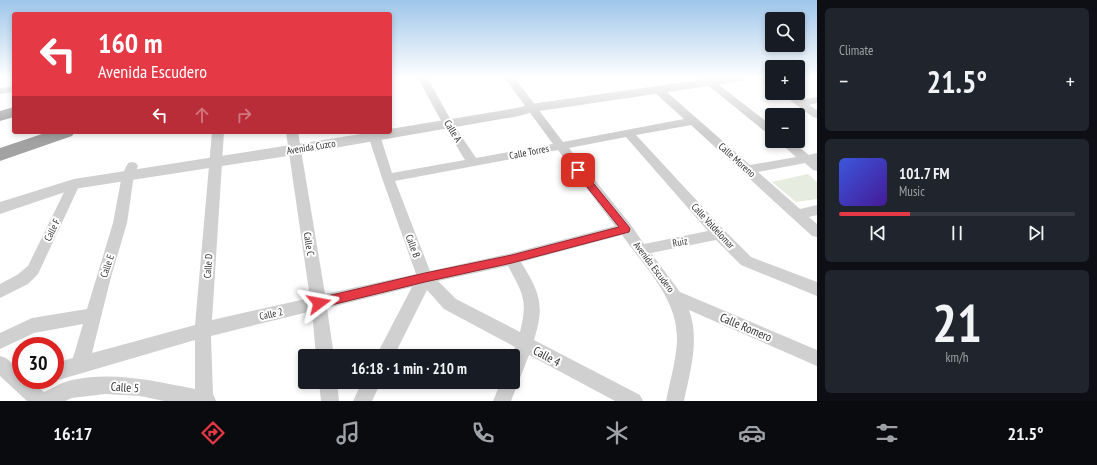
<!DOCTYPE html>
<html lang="en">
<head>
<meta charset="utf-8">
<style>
	:root { --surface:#171b24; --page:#20242c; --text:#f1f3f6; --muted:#9ea1a6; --line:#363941; --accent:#e63946 }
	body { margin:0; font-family:"PT Sans Narrow",sans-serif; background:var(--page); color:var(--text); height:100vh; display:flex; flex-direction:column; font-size:15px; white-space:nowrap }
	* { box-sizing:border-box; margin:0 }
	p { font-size:13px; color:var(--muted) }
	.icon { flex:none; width:22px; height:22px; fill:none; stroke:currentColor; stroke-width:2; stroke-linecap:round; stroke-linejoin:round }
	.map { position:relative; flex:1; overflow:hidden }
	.details { display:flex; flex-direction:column; gap:8px; padding:8px; background:#0d0f14; width:280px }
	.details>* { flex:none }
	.hud { position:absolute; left:12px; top:12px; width:380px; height:122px; border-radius:4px; box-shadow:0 2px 6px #0003; background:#e63946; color:#fff; overflow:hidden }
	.buttons { position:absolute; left:765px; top:12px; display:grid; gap:8px }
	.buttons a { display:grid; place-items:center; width:40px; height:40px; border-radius:4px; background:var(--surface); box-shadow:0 2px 6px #0003; font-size:20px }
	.speed { position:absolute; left:12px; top:337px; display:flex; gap:8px; font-size:20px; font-weight:700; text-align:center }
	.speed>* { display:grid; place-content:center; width:52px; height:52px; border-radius:50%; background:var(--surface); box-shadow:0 2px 6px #0003; line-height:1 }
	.speed .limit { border:6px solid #d22; background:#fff; color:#111 }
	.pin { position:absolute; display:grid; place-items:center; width:34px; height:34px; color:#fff; margin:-17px; border-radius:8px; box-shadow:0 2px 6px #0006 }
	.me { position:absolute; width:44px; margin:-22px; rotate:77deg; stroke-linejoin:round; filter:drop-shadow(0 0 3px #0008) }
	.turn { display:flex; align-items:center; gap:14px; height:84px; padding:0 20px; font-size:18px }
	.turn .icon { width:52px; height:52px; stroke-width:2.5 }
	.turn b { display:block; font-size:28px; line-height:34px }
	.lanes { display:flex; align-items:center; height:38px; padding:0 20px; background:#0003; justify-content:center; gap:20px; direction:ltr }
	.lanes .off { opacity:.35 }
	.big { font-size:30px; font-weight:700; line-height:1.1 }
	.details .card { flex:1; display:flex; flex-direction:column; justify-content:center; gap:6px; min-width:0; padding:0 14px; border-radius:6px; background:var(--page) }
	.details .dial { align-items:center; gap:0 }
	.dial b { font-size:52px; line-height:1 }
	.song { display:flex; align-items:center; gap:12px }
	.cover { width:48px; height:48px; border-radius:6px; background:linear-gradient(135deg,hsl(230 70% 55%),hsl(260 70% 35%)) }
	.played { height:4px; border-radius:2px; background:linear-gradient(90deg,var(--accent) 30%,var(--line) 30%) }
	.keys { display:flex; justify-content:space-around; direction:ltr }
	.heat { display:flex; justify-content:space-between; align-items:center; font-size:22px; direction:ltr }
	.trip { position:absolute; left:298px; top:349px; width:222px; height:40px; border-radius:4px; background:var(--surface); box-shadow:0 2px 6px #0003; font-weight:700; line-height:40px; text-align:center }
	.dock { display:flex; height:64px; justify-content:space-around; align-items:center; background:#090b0e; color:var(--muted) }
	.dock .icon { width:28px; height:28px }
	.dock .current { color:var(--accent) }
	.dock b { font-size:18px; color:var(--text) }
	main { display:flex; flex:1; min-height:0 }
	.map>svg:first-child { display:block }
	.green { fill:#e6ecdf }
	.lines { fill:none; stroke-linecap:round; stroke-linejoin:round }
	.minor { fill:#d0d0d0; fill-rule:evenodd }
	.tertiary { fill:#d0d0d0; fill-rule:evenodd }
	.trunk { fill:#a2a2a2; fill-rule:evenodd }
	.route { fill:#e63946; stroke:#96252e }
	.labels { text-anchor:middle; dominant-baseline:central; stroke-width:4; stroke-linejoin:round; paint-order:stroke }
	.street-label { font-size:10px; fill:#333; stroke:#fff }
	.near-street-label { font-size:12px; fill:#333; stroke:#fff }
</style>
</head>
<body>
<main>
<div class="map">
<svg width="817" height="401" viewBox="0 0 817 401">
	<rect width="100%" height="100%" fill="#fff"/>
	<path class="green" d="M808,174l9,8v17l-21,3 -24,-20z"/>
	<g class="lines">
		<g class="minor">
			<path d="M417,77h10l26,47 23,34 77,-14 -49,-67h10l49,65 121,-23 -31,-28 -1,-2 1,-2h8l89,78 46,-8 -18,-16h13l18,14 8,-2v18l-4,-1 -8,-7 -47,9 42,37 17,-4v10l-8,2 8,7v13l-5,-1 -121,-111 -55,10 88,95 27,27 66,25v14l-76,-31 -25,-25 -65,13 29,39 137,58v16l-128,-56c11,29 1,62 -5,91h-18c4,-20 10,-40 11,-60 1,-43 -32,-73 -55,-106l-101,27c19,31 24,43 13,78l106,55 3,6h-28l-86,-46 -18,46h-18l8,-19h12v-26h-2l4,-9 -71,-38 -17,-19 -33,66h-18l36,-69 -85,21 7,48h-18l-4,-45 -101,25 2,58 3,7h-52l-24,-5 -35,-2 -33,4 -7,3h-38l-27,-25v-20l6,2 15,13v9h9l14,12c9,-4 18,-10 28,-12 42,-9 82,1 123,9v-49l-140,41 -2,-1h2v-17l18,-5 10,-34 -49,9 -34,16v-16l32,-15 55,-9 26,-86 9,-48 6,-12 4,-1 4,1 2,3 -4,9 -7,48 -16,54 -19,76 103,-28 17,-193h12l-12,188 98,-22 -24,-166h12l27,162 91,-20 -34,-96 -15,-46h12l13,41 73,-13 -22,-36zM626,137l82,94 -64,13 -13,-19 -62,-77zM558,150l57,76 -103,27 -82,18 -35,-90zM508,266c15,28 20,34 12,66l-64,-33 -18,-18z"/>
			<path d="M698,77h11l63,49v10l-4,-2z"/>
			<path d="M757,77h11l4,2v8l-3,-1z"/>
			<path d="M14,86v6l-14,2v-6z"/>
			<path d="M780,93h12l9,7 16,-3v6l-8,2 8,5v8l-4,-1z"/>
			<path d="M74,180l4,1 2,3 -42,90 -10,10 -28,14v-14l17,-9 11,-9 40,-82 2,-3z"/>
			<path d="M319,382h18l2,19h-18z"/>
			<path d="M362,382h19l-9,19h-19z"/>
		</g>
		<path class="tertiary" d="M720,77h28l-2,3 -4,1 -209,31 -14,4 -225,39 -220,34 -74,25v-12l74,-23 300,-47h16v-3l127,-21 14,-4z"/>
		<g class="trunk">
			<path d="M14,107v10l-14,4v-10z"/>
			<path d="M48,132h27l-3,4 -72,25v-13z"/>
		</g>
	</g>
	<linearGradient id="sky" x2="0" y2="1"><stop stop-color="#9ec6ea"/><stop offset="0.58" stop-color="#fff"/><stop offset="1" stop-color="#fff" stop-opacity="0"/></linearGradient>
	<rect width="817" height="133" fill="url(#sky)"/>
	<path class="route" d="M578,167l3,1 48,59 1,2 -1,3 -117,31 -87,19 -106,26 -4,-1 -2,-4 2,-3 4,-2 106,-25 87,-18 107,-28 -44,-55 -1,-2 1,-2z"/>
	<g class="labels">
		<g class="street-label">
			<text transform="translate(453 131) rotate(58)">Calle A</text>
			<text transform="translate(311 147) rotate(-9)">Avenida Cuzco</text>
			<text transform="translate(529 152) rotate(-11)">Calle Torres</text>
			<text transform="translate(737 160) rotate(42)">Calle Moreno</text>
			<text transform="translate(713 226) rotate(47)">Calle Valdelomar</text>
			<text transform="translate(52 230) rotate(-64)">Calle F</text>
			<text transform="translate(680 242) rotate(-11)">Ruiz</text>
			<text transform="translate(309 244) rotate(81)">Calle C</text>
			<text transform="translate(413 246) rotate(70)">Calle B</text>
			<text transform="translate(107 266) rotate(-71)">Calle E</text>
			<text transform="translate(208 266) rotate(-86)">Calle D</text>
			<text transform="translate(654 267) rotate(53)">Avenida Escudero</text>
			<text transform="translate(271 314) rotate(-13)">Calle 2</text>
		</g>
		<g class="near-street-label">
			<text transform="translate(746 327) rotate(23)">Calle Romero</text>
			<text transform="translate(547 356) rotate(28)">Calle 4</text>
			<text transform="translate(125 387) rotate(4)">Calle 5</text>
		</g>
	</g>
</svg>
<div class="buttons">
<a><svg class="icon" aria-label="search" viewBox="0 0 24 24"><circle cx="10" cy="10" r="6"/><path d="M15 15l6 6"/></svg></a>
<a>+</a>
<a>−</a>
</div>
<div class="speed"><div class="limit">30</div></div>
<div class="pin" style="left:578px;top:170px;background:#d93025"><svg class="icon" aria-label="arrive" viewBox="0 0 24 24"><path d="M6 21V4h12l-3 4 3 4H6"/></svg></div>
<svg class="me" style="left:319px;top:303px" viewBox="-20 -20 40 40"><path d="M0-17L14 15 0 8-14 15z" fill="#e63946" stroke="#fff" stroke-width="4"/></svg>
<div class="trip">16:18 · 1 min · 210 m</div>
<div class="hud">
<div class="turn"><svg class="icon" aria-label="left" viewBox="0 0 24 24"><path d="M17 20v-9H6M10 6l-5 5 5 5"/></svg><div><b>160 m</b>Avenida Escudero</div></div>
<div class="lanes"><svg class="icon" aria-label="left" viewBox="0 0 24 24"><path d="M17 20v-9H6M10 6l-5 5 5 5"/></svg><svg class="icon off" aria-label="ahead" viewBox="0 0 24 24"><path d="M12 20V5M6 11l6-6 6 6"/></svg><svg class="icon off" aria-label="right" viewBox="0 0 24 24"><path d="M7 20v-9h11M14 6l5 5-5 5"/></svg></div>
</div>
</div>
<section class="details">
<div class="card"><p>Climate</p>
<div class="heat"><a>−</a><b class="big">21.5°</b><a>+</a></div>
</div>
<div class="card">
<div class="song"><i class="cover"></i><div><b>101.7 FM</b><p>Music</p></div></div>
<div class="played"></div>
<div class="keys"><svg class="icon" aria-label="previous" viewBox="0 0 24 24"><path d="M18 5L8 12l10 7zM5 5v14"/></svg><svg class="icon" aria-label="pause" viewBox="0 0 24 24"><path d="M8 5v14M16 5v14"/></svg><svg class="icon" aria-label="next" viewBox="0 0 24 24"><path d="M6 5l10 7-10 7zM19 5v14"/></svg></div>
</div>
<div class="card dial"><b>21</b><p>km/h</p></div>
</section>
</main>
<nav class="dock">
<b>16:17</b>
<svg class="icon current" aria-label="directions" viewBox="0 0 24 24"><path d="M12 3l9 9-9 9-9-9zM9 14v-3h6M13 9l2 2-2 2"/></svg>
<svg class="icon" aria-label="music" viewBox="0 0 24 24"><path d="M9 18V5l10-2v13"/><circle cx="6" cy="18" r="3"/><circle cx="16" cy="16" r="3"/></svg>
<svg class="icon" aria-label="phone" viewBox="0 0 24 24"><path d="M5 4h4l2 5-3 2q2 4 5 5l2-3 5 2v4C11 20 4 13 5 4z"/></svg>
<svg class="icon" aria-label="climate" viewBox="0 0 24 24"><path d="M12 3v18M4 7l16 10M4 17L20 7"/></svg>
<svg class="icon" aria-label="car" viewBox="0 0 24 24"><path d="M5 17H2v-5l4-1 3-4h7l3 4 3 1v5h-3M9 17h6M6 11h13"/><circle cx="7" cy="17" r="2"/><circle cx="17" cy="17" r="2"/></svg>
<svg class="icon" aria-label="filters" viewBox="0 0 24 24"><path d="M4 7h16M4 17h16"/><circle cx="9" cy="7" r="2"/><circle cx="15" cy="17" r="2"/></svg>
<b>21.5°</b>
</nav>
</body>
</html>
